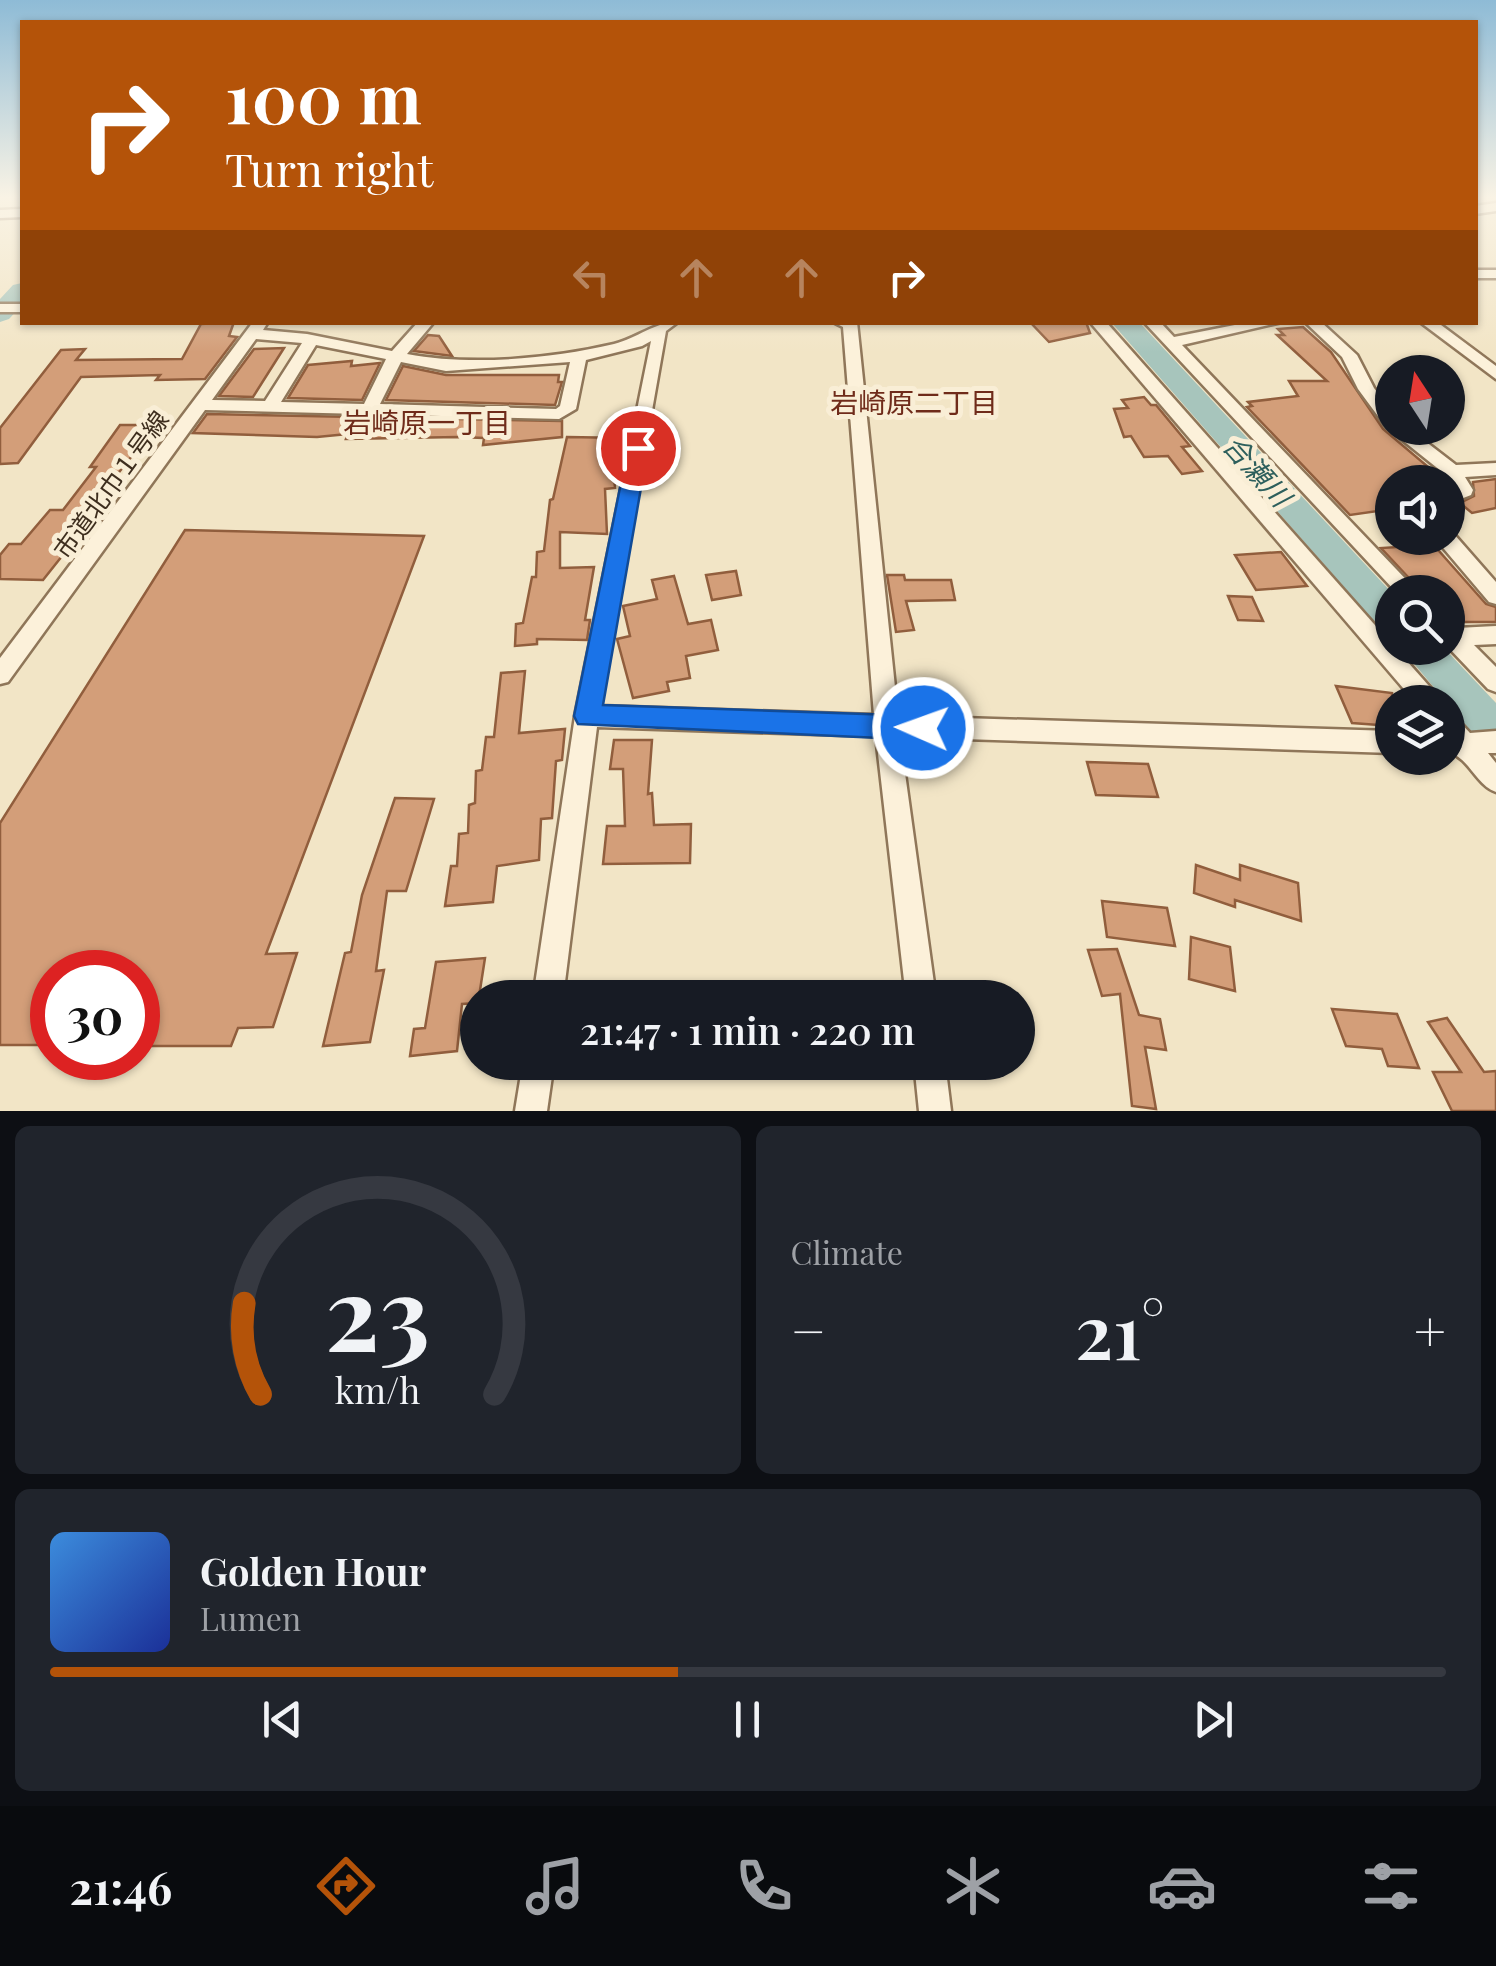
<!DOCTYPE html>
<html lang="en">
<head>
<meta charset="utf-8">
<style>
	:root { --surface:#171b24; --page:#20242c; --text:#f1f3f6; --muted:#9ea1a6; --line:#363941; --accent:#b45309 }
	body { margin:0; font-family:"Playfair Display","Noto Sans JP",serif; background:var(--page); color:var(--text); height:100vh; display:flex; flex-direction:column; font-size:38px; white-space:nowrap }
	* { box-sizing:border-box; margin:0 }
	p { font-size:32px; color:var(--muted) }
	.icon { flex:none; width:55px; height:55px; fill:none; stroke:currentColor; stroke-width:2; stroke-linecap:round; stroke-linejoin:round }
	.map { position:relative; height:1111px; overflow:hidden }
	.panel { display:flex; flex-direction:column; gap:15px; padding:15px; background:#0d0f14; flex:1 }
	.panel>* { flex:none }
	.guide { position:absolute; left:20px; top:20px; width:1458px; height:305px; border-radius:0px; box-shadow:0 2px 8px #0004; background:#b45309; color:#fff; overflow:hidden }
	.needle { width:65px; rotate:348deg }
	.fabs { position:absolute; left:1375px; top:355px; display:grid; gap:20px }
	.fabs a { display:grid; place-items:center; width:90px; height:90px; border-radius:50%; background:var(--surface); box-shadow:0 2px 8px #0004; font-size:50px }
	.speed { position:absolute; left:30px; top:950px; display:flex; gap:20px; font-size:50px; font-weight:700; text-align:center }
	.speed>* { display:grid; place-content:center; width:130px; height:130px; border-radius:50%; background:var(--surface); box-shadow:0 2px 8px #0004; line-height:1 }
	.speed .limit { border:15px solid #d22; background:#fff; color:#111 }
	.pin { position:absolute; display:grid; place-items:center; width:85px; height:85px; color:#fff; margin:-42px; border:5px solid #fff; border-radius:50%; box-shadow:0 2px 10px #0007 }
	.me { position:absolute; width:110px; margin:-55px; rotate:272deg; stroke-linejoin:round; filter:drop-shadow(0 0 8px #0008) }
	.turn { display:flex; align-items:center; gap:35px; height:210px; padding:0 40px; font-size:45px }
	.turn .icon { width:130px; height:130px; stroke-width:2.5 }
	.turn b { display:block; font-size:70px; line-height:85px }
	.lanes { display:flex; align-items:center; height:95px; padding:0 40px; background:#0003; justify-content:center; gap:50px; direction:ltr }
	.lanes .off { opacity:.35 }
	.big { font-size:75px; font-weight:600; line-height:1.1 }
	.panel .widget { flex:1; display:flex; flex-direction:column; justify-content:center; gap:15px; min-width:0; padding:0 35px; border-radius:15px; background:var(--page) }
	.panel .dial { align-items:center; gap:0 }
	.dial svg { height:260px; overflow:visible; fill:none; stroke:var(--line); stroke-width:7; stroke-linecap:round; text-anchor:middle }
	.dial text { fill:var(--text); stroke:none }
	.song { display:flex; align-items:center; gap:30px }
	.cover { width:120px; height:120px; border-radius:15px; background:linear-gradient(135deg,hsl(210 70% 55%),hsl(230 70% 35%)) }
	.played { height:10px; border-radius:5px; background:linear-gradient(90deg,var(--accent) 45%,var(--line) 45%) }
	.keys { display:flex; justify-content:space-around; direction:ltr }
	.heat { display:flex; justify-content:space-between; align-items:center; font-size:55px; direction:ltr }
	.panel .tiles { flex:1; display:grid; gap:15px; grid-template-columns:1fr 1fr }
	.widget:last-child { grid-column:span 2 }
	.trip { position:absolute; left:460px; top:980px; width:575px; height:100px; border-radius:50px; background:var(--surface); box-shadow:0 2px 8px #0004; font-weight:600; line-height:100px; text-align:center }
	.tab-bar { display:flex; height:160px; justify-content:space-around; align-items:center; background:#090b0e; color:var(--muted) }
	.tab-bar .icon { width:70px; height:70px }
	.tab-bar .selected { color:var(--accent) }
	.tab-bar b { font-size:45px; color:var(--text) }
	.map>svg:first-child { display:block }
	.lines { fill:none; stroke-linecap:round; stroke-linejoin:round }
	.river { fill:#a7c5bc; fill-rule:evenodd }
	.building { fill:#d39e79; stroke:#915e3d; stroke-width:2.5 }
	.street-casing { stroke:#8f7659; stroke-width:5 }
	.street { fill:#fcf1da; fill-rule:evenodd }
	.route { fill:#1a73e8; stroke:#114b97; stroke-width:2.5 }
	.labels { text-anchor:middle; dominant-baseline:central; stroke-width:10; stroke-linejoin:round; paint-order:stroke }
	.street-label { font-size:25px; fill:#3e2e1e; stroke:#f9eed6 }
	.neighbourhood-label { font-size:28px; fill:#6f2b1a; stroke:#f9eed6 }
	.water-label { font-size:28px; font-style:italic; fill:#2d5f5c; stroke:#f9eed6 }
</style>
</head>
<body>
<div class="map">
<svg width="1496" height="1111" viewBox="0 0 1496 1111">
	<rect width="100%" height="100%" fill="#f2e5c6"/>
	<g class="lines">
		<g class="river">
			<path d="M22,283v22l-13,14 -9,3v-23l13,-14z"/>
			<path d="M1111,322h28l253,271v39l-13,-5z"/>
			<path d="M1401,648h43l52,55v46l-15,-5z"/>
		</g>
	</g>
	<g class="building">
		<path d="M234,322l-5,14 8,1 -32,42 -49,1 4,-5 -79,2 -63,86 -18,1v-36l61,-78 24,-1 -9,11 106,-1 19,-35z"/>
		<path d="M1030,322h56l4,11 -41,9z"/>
		<path d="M1303,327l28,25 52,77 63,53h-54v27l-42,6 -103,-108 5,-1 -4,-4 50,-6 -9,-15h38l-50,-46h7l-6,-6z"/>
		<path d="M428,335l11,1 13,20 -38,-5z"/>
		<path d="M284,348l-31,49 -34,-1 35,-47z"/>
		<path d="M352,361l-1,5 29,-3 -18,37 -74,-2 20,-33z"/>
		<path d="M403,366l43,9h113l-1,7h4l-7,23 -169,-5z"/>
		<path d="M1144,397l7,8h5l34,41 -8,1 20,24 -20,3 -14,-18 -24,1 -13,-21 -7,1 -10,-28 14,-1 -6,-8z"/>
		<path d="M207,414l355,7v16l-79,8 1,-7 -26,-1 -112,2 2,-5 -31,3 -124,-4z"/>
		<path d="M120,425h46l-12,17h-11l-54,68h-6l-29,36h16l-27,34 -43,-1v-24l9,-11h12l29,-34h13l33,-43h-6z"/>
		<path d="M567,437l58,1 -11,37 1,13 -10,1 2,45 -47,-2v36l34,-1 -9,53h5l-3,20 -50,-1v5l-22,2 1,-22 7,-1 9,-46h4l1,-25 7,-1 6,-51 3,-1z"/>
		<path d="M1496,479v29l-24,5 -12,-10 14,-7 -1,-14z"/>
		<path d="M185,530l239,6 -158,418 31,-1 -24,74 -35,1 -7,18h-93v-74h-86v73h-52v-222z"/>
		<path d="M1395,542h36l55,62 10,3v15h-43l-5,-8v-22h-26l-41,-44 18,-1z"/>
		<path d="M1281,552l26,34 -51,4 -21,-35z"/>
		<path d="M736,571l5,24 -29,5 -6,-25z"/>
		<path d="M887,575h17l1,5h46l4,20 -49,1 8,29 -18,2z"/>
		<path d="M674,576l14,48 23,-4 7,30 -32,6 4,22 -23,4 2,9 -36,7 -16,-59 13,-3 -7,-30 34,-7 -5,-19z"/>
		<path d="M1228,596l24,1 11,24 -25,-1z"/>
		<path d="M525,671l-6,62 46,-4 -3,31 -6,1 -4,57 -11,1 -2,41 -42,6 -4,36 -48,4 6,-40h6l2,-32 9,-1 1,-28 6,-2 1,-32 6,-1 4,-33h8l7,-64z"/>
		<path d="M1336,686l56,7v33l-40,-3z"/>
		<path d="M614,740h38l-4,54 4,-1 2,32 37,-1 -1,39 -87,1 4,-38h18l-2,-57h-13z"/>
		<path d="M1087,762l61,2 10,33 -62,-2z"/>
		<path d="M395,798l39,1 -28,92h-19l-11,80 8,-1 -14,72 -47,4 22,-93 6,-1 11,-57z"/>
		<path d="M1196,865l44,15v-15l58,18 3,38 -66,-21v7l-41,-14z"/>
		<path d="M1102,901l65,7 8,38 -68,-9z"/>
		<path d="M1191,937l39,10 5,44 -46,-12z"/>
		<path d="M1117,949l22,66 21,4 6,31 -21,-3 11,62 -24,-3 -12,-112 -18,2 -14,-46z"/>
		<path d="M485,958l-7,45 -16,1 -5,47 -47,5 4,-27 11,-1 11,-66z"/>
		<path d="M1332,1009l65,5 22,54 -31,-2 -6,-17 -36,-3z"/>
		<path d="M1447,1018l37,54 12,-1v40h-44l-19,-39h28l-33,-50z"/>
	</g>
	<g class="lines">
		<g class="street-casing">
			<g id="street">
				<path d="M1496,203v8l-21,3v-8z"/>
				<path d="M22,209v8l-22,1v-8z"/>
				<rect x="1475" y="270" width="21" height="8"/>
				<rect x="0" y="304" width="22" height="8"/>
				<path d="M253,322h15l-5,8 44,4 85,17 26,-29h16l-27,32c63,12 143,5 207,-10 24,-6 40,-22 64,-22l-12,9 -66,375 274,9 -31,-388 -10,-5h24l41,394 494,15v22l-492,-16 36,261h-30l-30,-262 -279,-9 -34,271h-30l42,-282 76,-375 -9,5 -56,14 -10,49 -17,10 -354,-9 -197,272 -8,2v-26zM256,339l46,4 -37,58 -53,-1zM316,345l70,14 -22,45 -83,-2zM401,362l45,9 124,-9 -10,44 -4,3 -176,-5z"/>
				<path d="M1090,322h16l331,373 3,7h-25z"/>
				<path d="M1144,322h16l14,15 76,-15h32l-100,23 236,247h-22z"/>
				<path d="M1305,322h16l36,33 17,33 18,24v16h16l48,37 40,-2v12l-31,2 8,13 -2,5 -23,9v-14l5,-2 -7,-13 -60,-48 -28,-38 -16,-32z"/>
				<path d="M1420,322h17l59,44v13z"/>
				<path d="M1448,531l5,2 43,49v22l-7,-2 -50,-59 -3,-5h12z"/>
				<path d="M1448,624l9,4 39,-2v18l-22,1 22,22v25l-8,-3 -40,-42z"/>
				<path d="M1448,715l8,3 14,15 26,-2v22h-8l8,10v29c-20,-7 -26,-33 -47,-40z"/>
				<path d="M523,1062h31l-7,49h-32z"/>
				<path d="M914,1062h31l6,49h-32z"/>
			</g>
		</g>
		<use href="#street" class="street"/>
	</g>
	<linearGradient id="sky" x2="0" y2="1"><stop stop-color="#8ebbd6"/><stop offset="0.56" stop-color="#f9f3e5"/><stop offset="1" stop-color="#f9f3e5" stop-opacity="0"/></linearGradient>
	<rect width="1496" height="352" fill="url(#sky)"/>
	<path class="route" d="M638,441l10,7 -45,257 320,11 9,4 4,8 -4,9 -9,3 -345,-16 -4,-8 54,-268z"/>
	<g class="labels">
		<g class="street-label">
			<text transform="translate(110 484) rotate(-54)">市道北巾１号線</text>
		</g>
		<g class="neighbourhood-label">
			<text x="914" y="401">岩崎原二丁目</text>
			<text x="427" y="421">岩崎原一丁目</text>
		</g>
		<g class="water-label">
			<text transform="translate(1258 470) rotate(48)">合瀬川</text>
		</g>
	</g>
</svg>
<div class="fabs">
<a><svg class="needle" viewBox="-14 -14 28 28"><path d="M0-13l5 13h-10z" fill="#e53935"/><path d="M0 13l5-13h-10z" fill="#9ea1a6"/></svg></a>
<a><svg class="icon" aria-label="sound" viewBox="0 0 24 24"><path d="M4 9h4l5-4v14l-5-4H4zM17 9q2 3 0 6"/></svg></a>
<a><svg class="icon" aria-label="search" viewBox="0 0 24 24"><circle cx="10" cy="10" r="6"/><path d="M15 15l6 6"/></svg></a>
<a><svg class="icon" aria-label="layers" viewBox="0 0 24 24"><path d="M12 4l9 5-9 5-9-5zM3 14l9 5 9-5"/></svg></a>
</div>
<div class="speed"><div class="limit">30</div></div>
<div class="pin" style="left:638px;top:448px;background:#d93025"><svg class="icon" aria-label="arrive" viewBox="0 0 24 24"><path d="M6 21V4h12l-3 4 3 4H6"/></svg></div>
<svg class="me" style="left:923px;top:728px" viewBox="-20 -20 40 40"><circle r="17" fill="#1a73e8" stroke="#fff" stroke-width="3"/><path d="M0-11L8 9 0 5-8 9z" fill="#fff"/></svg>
<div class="trip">21:47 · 1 min · 220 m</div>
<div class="guide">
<div class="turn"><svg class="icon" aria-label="right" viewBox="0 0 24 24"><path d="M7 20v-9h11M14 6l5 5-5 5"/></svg><div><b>100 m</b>Turn right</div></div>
<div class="lanes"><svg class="icon off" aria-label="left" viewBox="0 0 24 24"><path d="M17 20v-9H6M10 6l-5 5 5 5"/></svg><svg class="icon off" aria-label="ahead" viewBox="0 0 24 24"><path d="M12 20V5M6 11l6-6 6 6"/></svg><svg class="icon off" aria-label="ahead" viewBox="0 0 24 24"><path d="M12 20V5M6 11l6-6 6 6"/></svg><svg class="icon" aria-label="right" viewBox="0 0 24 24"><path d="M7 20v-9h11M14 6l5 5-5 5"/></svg></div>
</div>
</div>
<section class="panel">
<div class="tiles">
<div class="widget dial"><svg viewBox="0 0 100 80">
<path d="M14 69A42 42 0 1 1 86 69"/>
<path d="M14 69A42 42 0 0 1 9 41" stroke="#b45309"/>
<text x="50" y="56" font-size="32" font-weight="700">23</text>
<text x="50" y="72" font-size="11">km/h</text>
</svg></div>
<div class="widget"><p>Climate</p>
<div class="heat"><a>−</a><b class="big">21°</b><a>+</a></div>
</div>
<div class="widget">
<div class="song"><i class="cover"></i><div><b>Golden Hour</b><p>Lumen</p></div></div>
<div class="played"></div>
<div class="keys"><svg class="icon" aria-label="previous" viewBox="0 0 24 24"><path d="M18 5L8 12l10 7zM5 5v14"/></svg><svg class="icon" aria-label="pause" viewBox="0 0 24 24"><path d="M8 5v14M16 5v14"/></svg><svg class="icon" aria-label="next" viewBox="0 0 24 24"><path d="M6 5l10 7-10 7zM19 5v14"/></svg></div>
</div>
</div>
</section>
<nav class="tab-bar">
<b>21:46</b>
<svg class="icon selected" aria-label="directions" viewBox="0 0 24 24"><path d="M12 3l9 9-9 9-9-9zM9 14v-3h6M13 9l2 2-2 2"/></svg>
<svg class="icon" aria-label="music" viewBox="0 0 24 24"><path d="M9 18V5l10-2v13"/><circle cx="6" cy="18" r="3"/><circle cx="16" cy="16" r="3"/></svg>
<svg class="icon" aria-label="phone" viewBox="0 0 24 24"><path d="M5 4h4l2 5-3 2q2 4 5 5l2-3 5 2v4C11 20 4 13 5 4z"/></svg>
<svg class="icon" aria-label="climate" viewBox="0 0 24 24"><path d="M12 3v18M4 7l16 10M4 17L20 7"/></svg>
<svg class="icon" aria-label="car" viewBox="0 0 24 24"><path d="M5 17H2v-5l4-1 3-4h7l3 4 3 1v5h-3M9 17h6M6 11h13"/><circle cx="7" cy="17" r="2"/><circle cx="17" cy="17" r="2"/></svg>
<svg class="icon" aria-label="filters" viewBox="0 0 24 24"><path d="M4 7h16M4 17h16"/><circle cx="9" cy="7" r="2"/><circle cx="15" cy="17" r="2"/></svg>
</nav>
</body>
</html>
